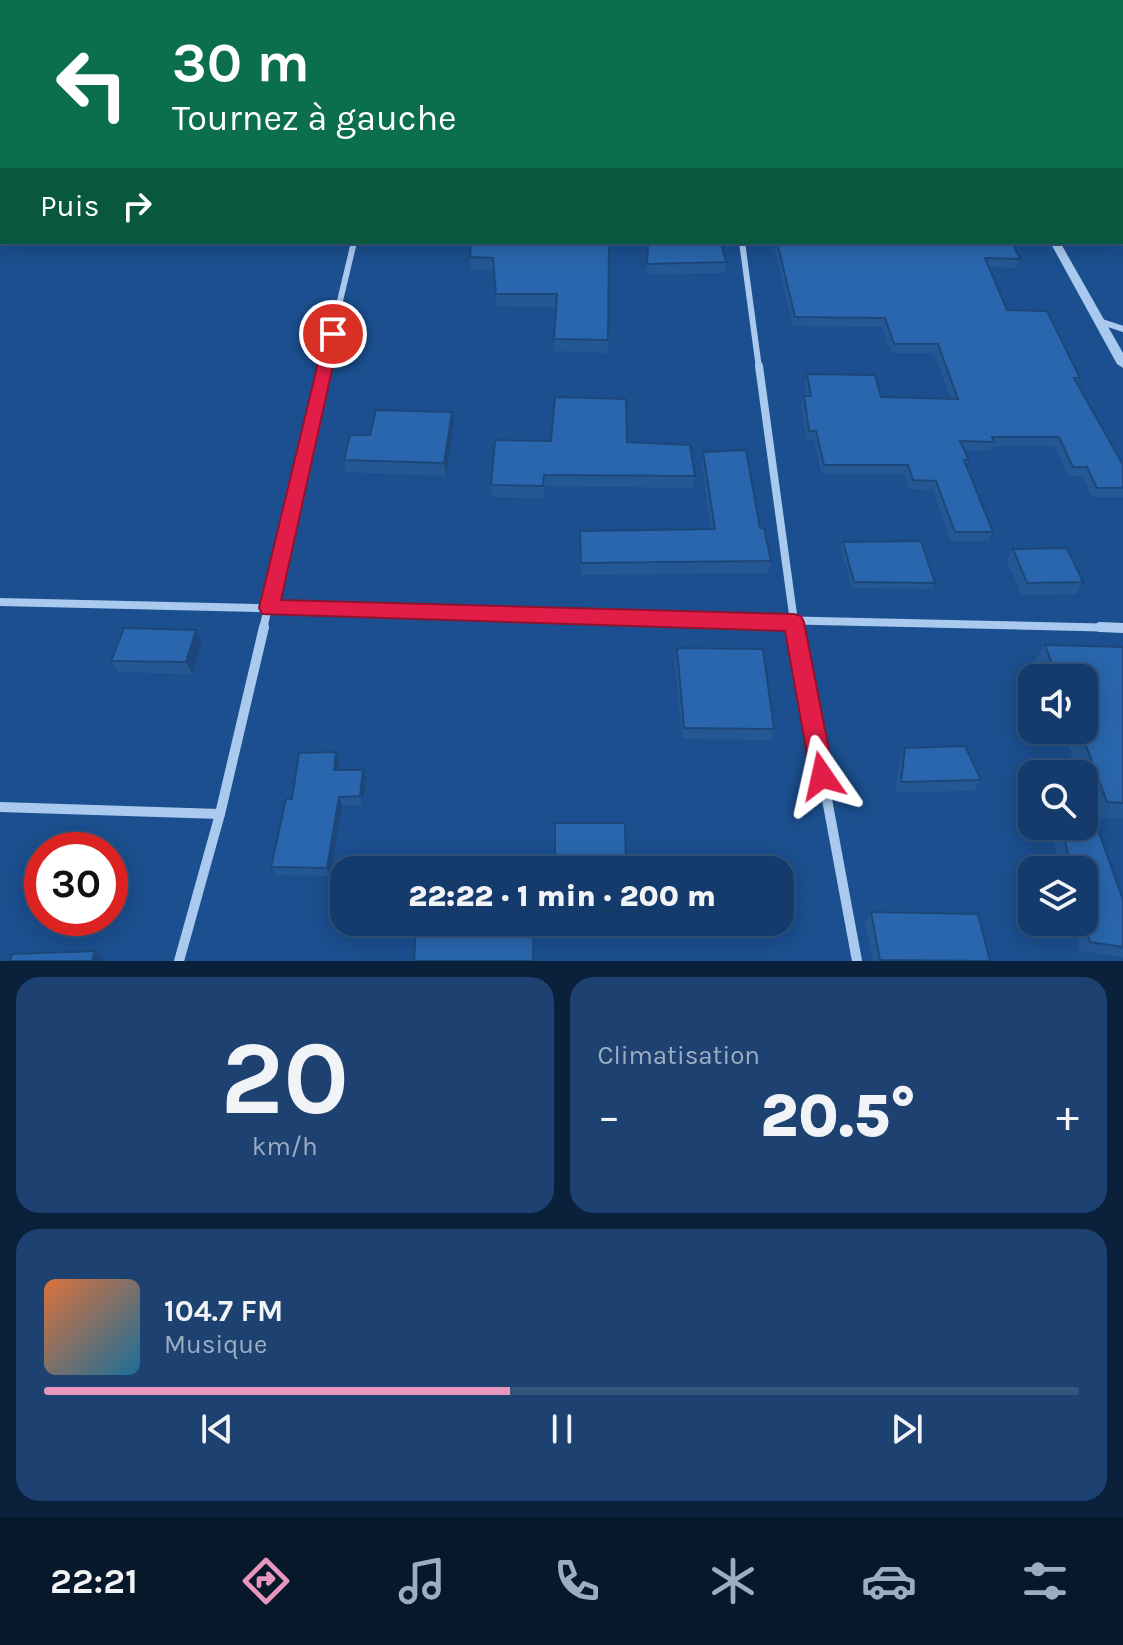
<!DOCTYPE html>
<html lang="fr">
<head>
<meta charset="utf-8">
<style>
	:root { --surface:#143b6b; --page:#1d4271; --text:#f1f3f6; --muted:#9dadc1; --line:#33557e; --accent:#e797bd }
	body { margin:0; font-family:Karla,sans-serif; background:var(--page); color:var(--text); height:100vh; display:flex; flex-direction:column; font-size:30px; white-space:nowrap }
	* { box-sizing:border-box; margin:0 }
	p { font-size:26px; color:var(--muted) }
	.icon { flex:none; width:44px; height:44px; fill:none; stroke:currentColor; stroke-width:2; stroke-linecap:round; stroke-linejoin:round }
	.map { position:relative; height:961px; overflow:hidden }
	.details { display:flex; flex-direction:column; gap:16px; padding:16px; background:#0b203b; flex:1 }
	.details>* { flex:none }
	.top-card { position:absolute; left:0px; top:0px; width:1124px; height:244px; box-shadow:0 4px 20px #0003,0 0 0 2px var(--line); background:#0b6e4f; color:#fff; overflow:hidden }
	.tools { position:absolute; left:1018px; top:664px; display:grid; gap:16px }
	.tools a { display:grid; place-items:center; width:80px; height:80px; border-radius:16px; background:var(--surface); box-shadow:0 4px 20px #0003,0 0 0 2px var(--line); font-size:40px }
	.speed { position:absolute; left:24px; top:832px; display:flex; gap:16px; font-size:40px; font-weight:700; text-align:center }
	.speed>* { display:grid; place-content:center; width:104px; height:104px; border-radius:50%; background:var(--surface); box-shadow:0 4px 20px #0003,0 0 0 2px var(--line); line-height:1 }
	.speed .limit { border:12px solid #d22; background:#fff; color:#111 }
	.pin { position:absolute; display:grid; place-items:center; width:68px; height:68px; color:#fff; margin:-34px; border:4px solid #fff; border-radius:50%; box-shadow:0 2px 8px #0007 }
	.me { position:absolute; width:88px; margin:-44px; rotate:349deg; stroke-linejoin:round; filter:drop-shadow(0 0 6px #0008) }
	.turn { display:flex; align-items:center; gap:28px; height:168px; padding:0 40px; font-size:36px }
	.turn .icon { width:104px; height:104px; stroke-width:2.5 }
	.turn b { display:block; font-size:56px; line-height:68px }
	.then { display:flex; align-items:center; height:76px; padding:0 40px; background:#0003; gap:16px; font-size:30px }
	.big { font-size:60px; font-weight:800; line-height:1.1 }
	.details .card { flex:1; display:flex; flex-direction:column; justify-content:center; gap:12px; min-width:0; padding:0 28px; border-radius:24px; background:var(--page) }
	.details .dial { align-items:center; gap:0 }
	.dial b { font-size:104px; line-height:1 }
	.song { display:flex; align-items:center; gap:24px }
	.cover { width:96px; height:96px; border-radius:12px; background:linear-gradient(135deg,hsl(20 70% 55%),hsl(200 70% 35%)) }
	.played { height:8px; border-radius:4px; background:linear-gradient(90deg,var(--accent) 45%,var(--line) 45%) }
	.keys { display:flex; justify-content:space-around; direction:ltr }
	.heat { display:flex; justify-content:space-between; align-items:center; font-size:44px; direction:ltr }
	.details .tiles { flex:1; display:grid; gap:16px; grid-template-columns:1fr 1fr }
	.card:last-child { grid-column:span 2 }
	.trip { position:absolute; left:330px; top:856px; width:464px; height:80px; border-radius:24px; background:var(--surface); box-shadow:0 4px 20px #0003,0 0 0 2px var(--line); font-weight:800; line-height:80px; text-align:center }
	.dock { display:flex; height:128px; justify-content:space-around; align-items:center; background:#08182b; color:var(--muted) }
	.dock .icon { width:56px; height:56px }
	.dock .on { color:var(--accent) }
	.dock b { font-size:36px; color:var(--text) }
	.map>svg:first-child { display:block }
	.lines { fill:none; stroke-linecap:round; stroke-linejoin:round }
	.minor-far2 { stroke:#a9c9ee; stroke-width:6 }
	.minor-far1 { stroke:#a9c9ee; stroke-width:8 }
	.minor { stroke:#a9c9ee; stroke-width:10 }
	.tertiary { fill:#a9c9ee; fill-rule:evenodd }
	.wall { fill:#245895 }
	.shaded-wall { fill:#1d4779 }
	.building { fill:#2a66ad; stroke:#1d4779; stroke-width:2 }
	.route { fill:#e11d48; stroke:#92132f; stroke-width:2 }
</style>
</head>
<body>
<div class="map">
<svg width="1123" height="961" viewBox="0 0 1123 961">
	<rect width="100%" height="100%" fill="#1b4f8f"/>
	<g class="lines">
		<g class="minor-far2">
			<path d="M742,242l17,126"/>
			<path d="M1099,321l24,8"/>
			<path d="M324,368l30,-126"/>
		</g>
		<g class="minor-far1">
			<path d="M759,366l36,263"/>
			<path d="M0,602l1123,26"/>
			<path d="M263,629l62,-263"/>
		</g>
		<g class="minor">
			<path d="M795,627l62,334"/>
			<path d="M1100,627l23,1"/>
			<path d="M0,807l220,7"/>
			<path d="M179,961l41,-147 44,-187"/>
		</g>
		<g class="tertiary">
			<path d="M918,0h8l1,2h-8z"/>
			<path d="M1050,242h10l63,111v15l-6,-4z"/>
		</g>
	</g>
	<g class="wall">
		<path d="M609,242l-1,111 -54,-2 2,-44 -59,-1 -3,-36h-23l-1,-13z"/>
		<path d="M648,242l78,20 -2,11 -78,1z"/>
		<path d="M773,242h239l8,17 -4,9 -27,-1 18,43 73,68 -3,7 46,80v32h-31l-10,-21h-14l-13,-30h-63l-2,5 -26,-1 5,10 -3,7 27,65 -5,9h-37l-18,-51 -24,-1 -4,-15h-83l-8,-34h-7l-6,-35 3,-9h3l-2,-13 2,-9 74,23 70,2 -17,-46h-43l-9,-26 -89,-1z"/>
		<path d="M454,424l-8,52 -100,-4 -2,-12 26,-25z"/>
		<path d="M627,442l68,34 -2,12 -149,-2 -1,12 -51,-1 -1,-12z"/>
		<path d="M703,452l57,76 11,33 -3,12 -187,2 -1,-44 131,-2 -9,-64z"/>
		<path d="M843,542l92,41 -3,6 -80,-1 -11,-40z"/>
		<path d="M1013,549l70,33 -7,12 -55,1 -14,-34z"/>
		<path d="M202,642l-10,32 -74,-2 -7,-11z"/>
		<path d="M1045,645l78,2v171h-29l29,82v57l-43,-6 -7,-29h11v-52h-24l-11,-44h35l8,-13 -8,-22v-17h-6l-16,-44h22v-52h-44l-6,-16z"/>
		<path d="M677,648l97,81 -3,11 -89,-1 -7,-79z"/>
		<path d="M905,748l76,32 -7,11 -79,1 5,-33z"/>
		<path d="M339,761l-1,9 28,9 -3,26 -21,1 -12,70 -54,-1 -5,-8 21,-68z"/>
		<path d="M871,912l119,49h-117l-8,-39z"/>
	</g>
	<g class="shaded-wall">
		<path d="M452,412l2,12 -8,52 -2,-13z"/>
		<path d="M196,630l6,12 -10,32 -6,-12z"/>
		<path d="M336,752l3,9 -2,18 -3,-9z"/>
		<path d="M363,770l3,9 -3,26 -3,-9z"/>
		<path d="M339,797l3,9 -12,70 -3,-8z"/>
		<path d="M95,951l9,9v1h-12z"/>
	</g>
	<g class="building">
		<path d="M202,0h150v2h-151z"/>
		<path d="M420,0h49l-1,2h-48z"/>
		<rect x="598" y="0" width="94" height="2"/>
		<path d="M729,0h121l1,2h-122z"/>
		<path d="M968,0h84l10,2h-93z"/>
		<path d="M1080,0h43v116l-1,-114h-43z"/>
		<path d="M471,242h138l-1,98 -54,-1 3,-45h-61l-3,-36 -23,-1z"/>
		<path d="M648,242h73l5,20 -79,2z"/>
		<path d="M777,242h235l8,17 -35,-1 22,52 40,1 33,67h-6l49,87v23h-26l-10,-21h-14l-14,-30h-67l2,5 -34,-1 9,19h-5l29,72h-38l-19,-51 -23,-1 -5,-15h-84l-8,-34h-7l-5,-35h7l-4,-22 68,1 6,22 77,2 -20,-55h-44l-9,-26 -90,-1z"/>
		<path d="M555,397l71,2 1,43 63,3 5,31 -151,-1 -1,11 -52,-1 4,-45 56,1z"/>
		<path d="M376,410l76,2 -8,51 -100,-3 6,-25h20z"/>
		<path d="M746,450l14,78h4l7,33 -190,2 -1,-32 135,-2 -12,-77z"/>
		<path d="M921,541l14,42 -81,-1 -11,-40z"/>
		<path d="M1067,548l16,34 -56,1 -14,-34z"/>
		<path d="M124,628l72,2 -10,32 -75,-1z"/>
		<path d="M1045,645l78,2v156l-16,-1 -27,-72h4v-52h-27z"/>
		<path d="M677,648l86,1 11,80 -90,-1z"/>
		<path d="M965,746l16,34 -80,2 4,-34z"/>
		<path d="M336,752l-2,18h29l-3,26 -21,1 -12,71 -56,-1 15,-68h6l7,-46z"/>
		<path d="M1084,812l8,1 31,87v47l-33,-5 -6,-23v-49h-12l-11,-44h23z"/>
		<path d="M555,823h70l1,47h-71z"/>
		<path d="M871,912l107,2 12,47 -110,-1z"/>
		<path d="M428,922h106l-1,39h-119l2,-34 11,1z"/>
		<path d="M95,951l-3,10h-82l2,-7z"/>
	</g>
	<path class="route" d="M333,329l7,5 -59,266 513,14 7,2 3,6 30,154 -3,8 -9,3 -8,-3 -3,-8 -26,-145 -523,-17 -3,-6 66,-274z"/>
</svg>
<div class="tools">
<a><svg class="icon" aria-label="sound" viewBox="0 0 24 24"><path d="M4 9h4l5-4v14l-5-4H4zM17 9q2 3 0 6"/></svg></a>
<a><svg class="icon" aria-label="search" viewBox="0 0 24 24"><circle cx="10" cy="10" r="6"/><path d="M15 15l6 6"/></svg></a>
<a><svg class="icon" aria-label="layers" viewBox="0 0 24 24"><path d="M12 4l9 5-9 5-9-5zM3 14l9 5 9-5"/></svg></a>
</div>
<div class="speed"><div class="limit">30</div></div>
<div class="pin" style="left:333px;top:334px;background:#d93025"><svg class="icon" aria-label="arrive" viewBox="0 0 24 24"><path d="M6 21V4h12l-3 4 3 4H6"/></svg></div>
<svg class="me" style="left:822px;top:776px" viewBox="-20 -20 40 40"><path d="M0-17L14 15 0 8-14 15z" fill="#e11d48" stroke="#fff" stroke-width="4"/></svg>
<div class="trip">22:22 · 1 min · 200 m</div>
<div class="top-card">
<div class="turn"><svg class="icon" aria-label="left" viewBox="0 0 24 24"><path d="M17 20v-9H6M10 6l-5 5 5 5"/></svg><div><b>30 m</b>Tournez à gauche</div></div>
<div class="then">Puis<svg class="icon" aria-label="right" viewBox="0 0 24 24"><path d="M7 20v-9h11M14 6l5 5-5 5"/></svg></div>
</div>
</div>
<section class="details">
<div class="tiles">
<div class="card dial"><b>20</b><p>km/h</p></div>
<div class="card"><p>Climatisation</p>
<div class="heat"><a>−</a><b class="big">20.5°</b><a>+</a></div>
</div>
<div class="card">
<div class="song"><i class="cover"></i><div><b>104.7 FM</b><p>Musique</p></div></div>
<div class="played"></div>
<div class="keys"><svg class="icon" aria-label="previous" viewBox="0 0 24 24"><path d="M18 5L8 12l10 7zM5 5v14"/></svg><svg class="icon" aria-label="pause" viewBox="0 0 24 24"><path d="M8 5v14M16 5v14"/></svg><svg class="icon" aria-label="next" viewBox="0 0 24 24"><path d="M6 5l10 7-10 7zM19 5v14"/></svg></div>
</div>
</div>
</section>
<nav class="dock">
<b>22:21</b>
<svg class="icon on" aria-label="directions" viewBox="0 0 24 24"><path d="M12 3l9 9-9 9-9-9zM9 14v-3h6M13 9l2 2-2 2"/></svg>
<svg class="icon" aria-label="music" viewBox="0 0 24 24"><path d="M9 18V5l10-2v13"/><circle cx="6" cy="18" r="3"/><circle cx="16" cy="16" r="3"/></svg>
<svg class="icon" aria-label="phone" viewBox="0 0 24 24"><path d="M5 4h4l2 5-3 2q2 4 5 5l2-3 5 2v4C11 20 4 13 5 4z"/></svg>
<svg class="icon" aria-label="climate" viewBox="0 0 24 24"><path d="M12 3v18M4 7l16 10M4 17L20 7"/></svg>
<svg class="icon" aria-label="car" viewBox="0 0 24 24"><path d="M5 17H2v-5l4-1 3-4h7l3 4 3 1v5h-3M9 17h6M6 11h13"/><circle cx="7" cy="17" r="2"/><circle cx="17" cy="17" r="2"/></svg>
<svg class="icon" aria-label="filters" viewBox="0 0 24 24"><path d="M4 7h16M4 17h16"/><circle cx="9" cy="7" r="2"/><circle cx="15" cy="17" r="2"/></svg>
</nav>
</body>
</html>
